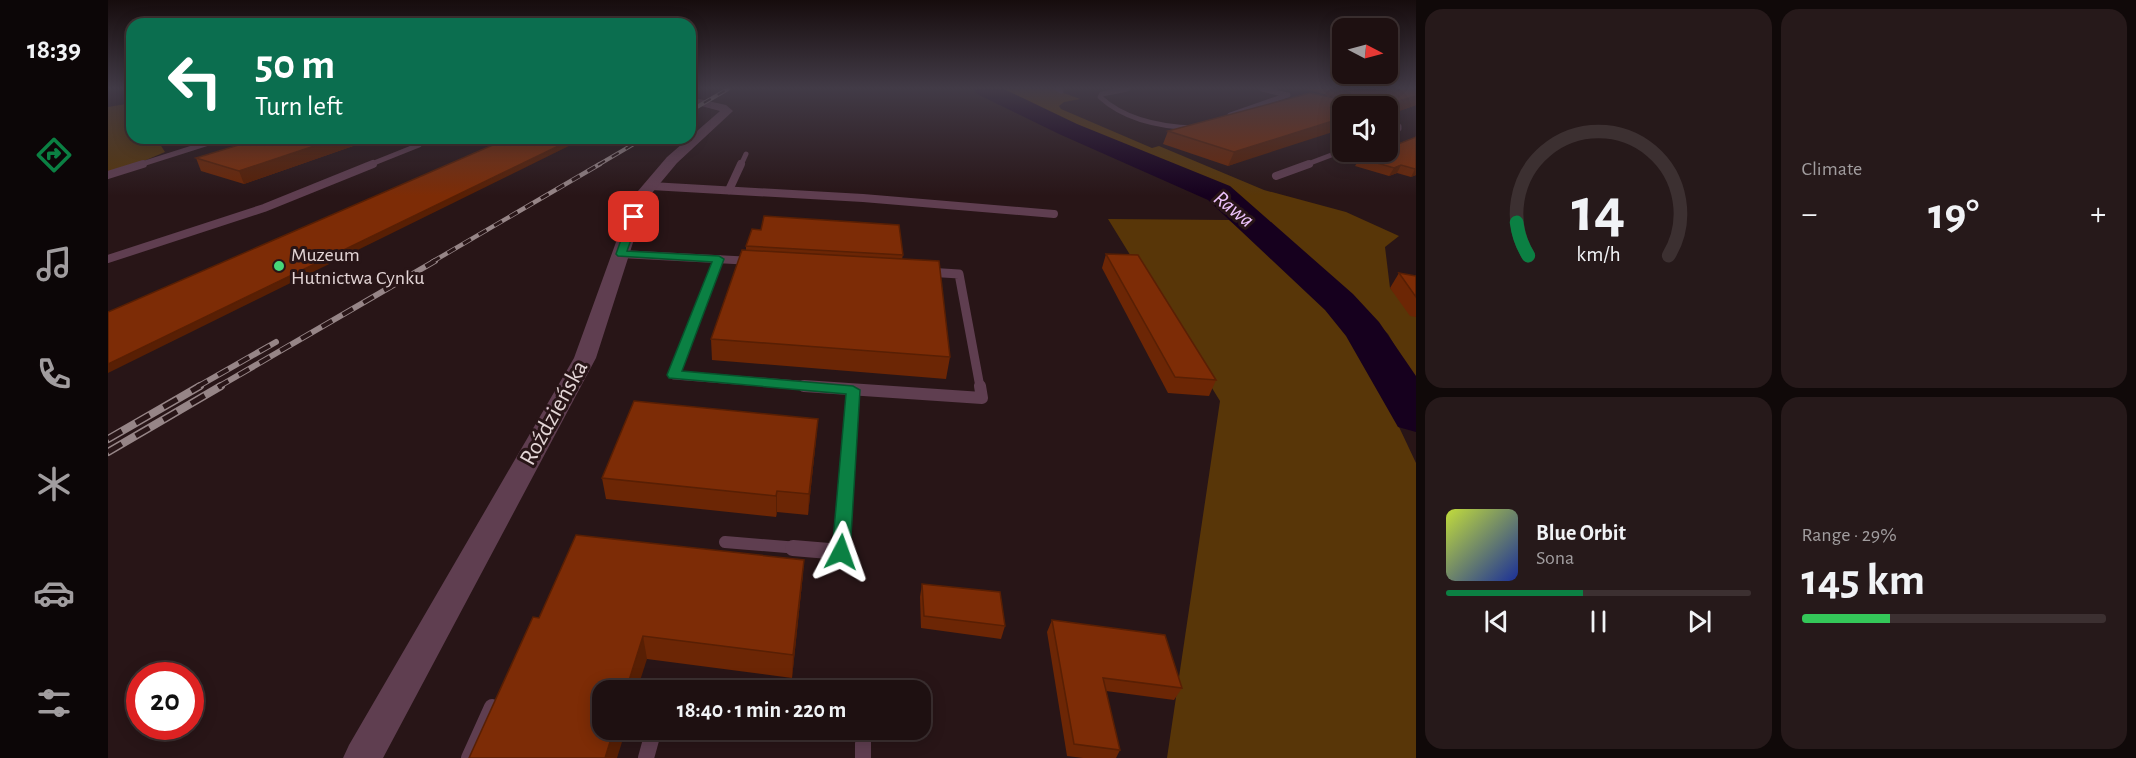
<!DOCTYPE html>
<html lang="en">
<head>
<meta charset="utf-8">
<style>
	:root { --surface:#1e1011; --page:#26191a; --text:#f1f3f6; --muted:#a19d9f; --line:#3c3031; --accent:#0b8043 }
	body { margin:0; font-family:"Alegreya Sans",sans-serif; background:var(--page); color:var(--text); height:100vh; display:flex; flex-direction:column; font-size:22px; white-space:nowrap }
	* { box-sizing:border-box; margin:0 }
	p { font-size:20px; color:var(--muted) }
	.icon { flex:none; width:33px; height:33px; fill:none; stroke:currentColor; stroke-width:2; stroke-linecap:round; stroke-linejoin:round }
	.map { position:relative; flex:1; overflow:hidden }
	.details { display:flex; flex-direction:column; gap:9px; padding:9px; background:#100909; width:720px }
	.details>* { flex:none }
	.guide { position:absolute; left:18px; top:18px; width:570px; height:126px; border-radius:18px; box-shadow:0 3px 15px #0003,0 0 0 2px var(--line); background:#0b6e4f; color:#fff; overflow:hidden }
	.needle { width:39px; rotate:96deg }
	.tools { position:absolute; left:1224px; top:18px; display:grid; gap:12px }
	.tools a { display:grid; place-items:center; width:66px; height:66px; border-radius:12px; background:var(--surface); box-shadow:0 3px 15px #0003,0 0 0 2px var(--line); font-size:30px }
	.speed { position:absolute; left:18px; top:662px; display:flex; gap:12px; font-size:30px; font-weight:700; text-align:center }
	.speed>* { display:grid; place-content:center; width:78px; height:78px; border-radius:50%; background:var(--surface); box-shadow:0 3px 15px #0003,0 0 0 2px var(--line); line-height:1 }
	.speed .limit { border:9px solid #d22; background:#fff; color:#111 }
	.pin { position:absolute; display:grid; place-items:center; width:51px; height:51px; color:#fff; margin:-26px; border-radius:12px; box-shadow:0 3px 9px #0006 }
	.me { position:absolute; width:66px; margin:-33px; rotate:4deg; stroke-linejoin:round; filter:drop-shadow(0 0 4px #0008) }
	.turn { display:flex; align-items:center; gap:21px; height:126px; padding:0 30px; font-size:27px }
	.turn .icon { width:78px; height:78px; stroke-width:2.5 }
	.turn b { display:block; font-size:42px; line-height:51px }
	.big { font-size:45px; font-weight:700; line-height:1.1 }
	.details .card { flex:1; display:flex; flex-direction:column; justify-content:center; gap:9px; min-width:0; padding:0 21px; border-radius:18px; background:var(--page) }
	.details .dial { align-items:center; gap:0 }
	.dial svg { height:156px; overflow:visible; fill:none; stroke:var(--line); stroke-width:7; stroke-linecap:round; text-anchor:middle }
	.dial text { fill:var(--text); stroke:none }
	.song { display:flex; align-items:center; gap:18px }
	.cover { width:72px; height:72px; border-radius:9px; background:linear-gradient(135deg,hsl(70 70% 55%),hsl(230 70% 35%)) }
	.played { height:6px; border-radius:3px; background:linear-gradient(90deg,var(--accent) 45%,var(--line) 45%) }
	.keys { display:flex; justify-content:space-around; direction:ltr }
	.heat { display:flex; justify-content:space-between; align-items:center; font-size:33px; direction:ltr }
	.charge { height:9px; border-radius:4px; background:linear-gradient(90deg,#34c759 29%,var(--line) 0) }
	.details .tiles { flex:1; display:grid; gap:9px; grid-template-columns:repeat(2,1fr) }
	.trip { position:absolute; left:484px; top:680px; width:339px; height:60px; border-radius:18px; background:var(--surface); box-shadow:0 3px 15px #0003,0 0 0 2px var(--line); font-weight:700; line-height:60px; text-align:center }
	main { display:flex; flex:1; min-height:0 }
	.dock { display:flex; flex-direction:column; width:108px; justify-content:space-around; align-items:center; background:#0c0607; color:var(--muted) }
	.dock .icon { width:42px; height:42px }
	.dock .selected { color:var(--accent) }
	.dock b { font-size:27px; color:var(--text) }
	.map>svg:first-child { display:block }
	.green { fill:#583608 }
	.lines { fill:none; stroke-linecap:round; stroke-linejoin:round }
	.river { fill:#16001e; fill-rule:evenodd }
	.service-far4 { stroke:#5f3e50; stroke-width:5 }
	.service-far3 { stroke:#5f3e50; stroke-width:8 }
	.service-far2 { stroke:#5f3e50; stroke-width:9 }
	.service-far1 { stroke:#5f3e50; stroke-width:12 }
	.service { stroke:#5f3e50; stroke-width:16 }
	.minor { fill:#5f3e50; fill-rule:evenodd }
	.rail-far3-casing { stroke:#968587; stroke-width:4 }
	.rail-far2-casing { stroke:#968587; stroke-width:4.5 }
	.rail-far1-casing { stroke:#968587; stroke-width:6 }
	.rail-casing { stroke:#968587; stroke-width:8 }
	.rail-far3 { stroke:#281517; stroke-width:2; stroke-dasharray:8; stroke-linecap:butt }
	.rail-far2 { stroke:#281517; stroke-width:3; stroke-dasharray:9; stroke-linecap:butt }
	.rail-far1 { stroke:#281517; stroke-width:4; stroke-dasharray:12; stroke-linecap:butt }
	.rail { stroke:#281517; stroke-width:5; stroke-dasharray:16; stroke-linecap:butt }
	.wall { fill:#6c2605 }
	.shaded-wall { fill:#581f04 }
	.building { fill:#7d2c06; stroke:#581f04; stroke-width:1.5 }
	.route { fill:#0b8043; stroke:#07532c; stroke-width:1.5 }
	.poi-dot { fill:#47d779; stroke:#281517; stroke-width:2 }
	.labels { text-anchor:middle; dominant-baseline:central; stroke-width:6; stroke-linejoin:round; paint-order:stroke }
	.far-poi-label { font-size:20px; fill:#e3d5d6; stroke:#281517; text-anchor:start }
	.far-water-label { font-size:22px; font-style:italic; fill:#eec3fd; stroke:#281517 }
	.street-label { font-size:24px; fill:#e3d5d6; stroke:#281517 }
</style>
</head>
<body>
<main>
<nav class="dock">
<b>18:39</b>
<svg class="icon selected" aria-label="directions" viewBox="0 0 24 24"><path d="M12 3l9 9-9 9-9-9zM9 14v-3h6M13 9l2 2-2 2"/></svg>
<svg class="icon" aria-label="music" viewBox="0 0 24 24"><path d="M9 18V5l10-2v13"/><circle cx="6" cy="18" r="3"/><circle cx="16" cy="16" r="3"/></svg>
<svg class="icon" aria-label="phone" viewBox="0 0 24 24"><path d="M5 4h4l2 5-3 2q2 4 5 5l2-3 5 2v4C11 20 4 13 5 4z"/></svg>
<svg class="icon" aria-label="climate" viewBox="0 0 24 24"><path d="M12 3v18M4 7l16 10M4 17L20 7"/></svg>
<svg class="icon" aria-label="car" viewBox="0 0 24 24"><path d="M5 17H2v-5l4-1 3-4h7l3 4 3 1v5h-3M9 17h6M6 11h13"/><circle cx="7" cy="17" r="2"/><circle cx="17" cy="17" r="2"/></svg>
<svg class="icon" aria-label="filters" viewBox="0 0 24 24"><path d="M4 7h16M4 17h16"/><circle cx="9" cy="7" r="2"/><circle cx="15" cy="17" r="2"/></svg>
</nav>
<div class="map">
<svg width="1308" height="758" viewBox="0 0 1308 758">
	<rect width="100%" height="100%" fill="#281517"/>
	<g class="green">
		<path d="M888,89h57l27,10 -16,3 -5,4 2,3 91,39 7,-2 105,44 82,22 53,24 -14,11 5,41 26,29v65l-28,-48 -24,-24 -136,-117 -151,-64z"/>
		<path d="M24,103v35h24l9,14 -40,17 -17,4v-66z"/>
		<path d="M1000,219l121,1 50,38 60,59 27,40 50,106v295h-249l53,-357z"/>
	</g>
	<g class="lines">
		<path class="river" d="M866,89h30l73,35 153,62 123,108 26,28 37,54v56l-18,-5 -52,-91 -21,-26 -117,-110 -149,-66 -82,-40z"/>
		<g class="service-far4">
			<path d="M950,89l3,2"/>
			<path d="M1019,89l-25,5 -2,3c25,23 62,30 95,31"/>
			<path d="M1154,89l25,6"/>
			<path d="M1122,115l58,-20"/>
			<path d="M1280,121l11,5v3l-11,5"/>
			<path d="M134,138l19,5"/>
			<path d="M286,138l25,6"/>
			<path d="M31,165l85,-27"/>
			<path d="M261,165l50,-20"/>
			<path d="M633,165l5,-11"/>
			<path d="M1197,165l37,-14"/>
		</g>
		<g class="service-far3">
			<path d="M0,175l35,-11"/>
			<path d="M1168,176l33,-12"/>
			<path d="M543,186l212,12 191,16"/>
			<path d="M621,190l12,-26"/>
			<path d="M513,254l132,7"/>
			<path d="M0,259l156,-51 109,-44"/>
			<path d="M610,262l1,-3"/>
		</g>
		<g class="service-far2">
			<path d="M610,261l-44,114 148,12"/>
			<path d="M638,261h7"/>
			<path d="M819,272l32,2 21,113"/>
		</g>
		<g class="service-far1">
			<path d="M696,386l178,12 -2,-12"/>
			<path d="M617,542l86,7"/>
			<path d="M733,549l12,-159"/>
		</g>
		<g class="service">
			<path d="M685,548l48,4v-4"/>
			<path d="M713,729l42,6v23"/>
			<path d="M361,758l23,-51"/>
			<path d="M538,758l8,-29"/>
		</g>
		<path class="minor" d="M582,97l36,8 7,6 -56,52 -30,36 -51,159 -213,400h-40l6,-13 225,-387 58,-160 35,-41 53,-46 -30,-8z"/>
		<g class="rail-far3-casing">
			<g id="rail-far3">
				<path d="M582,111l38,-22"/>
				<path d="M490,165l46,-27"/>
			</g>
		</g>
		<g class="rail-far2-casing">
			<path id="rail-far2" d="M324,262l168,-98"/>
		</g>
		<g class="rail-far1-casing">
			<g id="rail-far1">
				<path d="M89,387l79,-45"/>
				<path d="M110,387l217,-126"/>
			</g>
		</g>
		<g class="rail-casing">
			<g id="rail">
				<path d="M0,439l92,-53"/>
				<path d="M0,452l113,-66"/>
			</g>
		</g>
		<use href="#rail-far3" class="rail-far3"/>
		<use href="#rail-far2" class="rail-far2"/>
		<use href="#rail-far1" class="rail-far1"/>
		<use href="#rail" class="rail"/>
	</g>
	<g class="wall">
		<path d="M1197,89h111v16l-28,10v-9l-160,60 -65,-22 5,-13 159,-35v-1z"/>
		<path d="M1308,137v38l-5,2 -14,-4 -8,3 -34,-10 5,-8z"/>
		<path d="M248,145l-112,39 -43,-13 -5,-13z"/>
		<path d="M638,246l157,9 -1,4 48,98 -4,22 -234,-19 -1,-21 35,-89z"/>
		<path d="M998,254l110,126 -7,16 -41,-3 -66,-125z"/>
		<path d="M1291,273l17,3v41l-6,-1 -20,-28z"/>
		<path d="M710,419l-2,20 -8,76 -31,-3 -1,5 -170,-18 -4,-21z"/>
		<path d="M696,560l-2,23 -10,95 -145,-19 -108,-41z"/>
		<path d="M814,584l83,42 -4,13 -80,-11 -1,-31z"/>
		<path d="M944,620l130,68 -8,12 -68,-9 14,59 -4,8h-33l-16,-2 -20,-124z"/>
	</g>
	<g class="shaded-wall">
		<path d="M1308,96v9l-28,10v-9h-7z"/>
		<path d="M1234,118v11l-114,37 6,-14z"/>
		<path d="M228,138h18l2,7 -112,39 -5,-13z"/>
		<path d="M467,138h10l-477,235v-9z"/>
		<path d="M1293,165l-4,8 -8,3 5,-8z"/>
		<path d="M1308,168v7l-5,2 4,-8z"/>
		<path d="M710,419l-2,20 -8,76 1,-21z"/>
		<path d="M669,491v21l-1,5v-21z"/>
		<path d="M696,560l-2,23 -10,95 1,-23z"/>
		<path d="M535,636l4,23 -10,31h-11z"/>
		<path d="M506,729h12l-9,29h-12z"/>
	</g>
	<g class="building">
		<path d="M1230,89h78v7l-35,10h-39v12l-108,34 -66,-21 142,-38 40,8 2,-4 -2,-4z"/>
		<path d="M1308,137v31l-1,1 -14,-4 -7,3 -34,-10 17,-6h11v-4z"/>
		<path d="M154,138h76l-99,33 -43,-13z"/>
		<path d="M417,138h50l-467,226v-52l394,-171 12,2z"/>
		<path d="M656,216l135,9 4,30 -157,-9 6,-17 9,1z"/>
		<path d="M634,250l197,11 11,96 -239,-18z"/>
		<path d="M998,254l32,1 78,125 -41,-3z"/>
		<path d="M1291,273l17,3v21z"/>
		<path d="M526,401l184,18 -9,75 -32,-3 -1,5 -174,-18z"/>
		<path d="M468,535l228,25 -11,95 -150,-19 -17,54h-23v39h11l-9,29h-136l64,-141 6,1z"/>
		<path d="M814,584l78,8 5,34 -81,-10z"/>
		<path d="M944,620l113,15 17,53 -79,-10 17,72 -46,-6z"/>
	</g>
	<linearGradient id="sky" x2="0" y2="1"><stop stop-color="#160c0d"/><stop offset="0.45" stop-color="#423b47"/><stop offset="1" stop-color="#423b47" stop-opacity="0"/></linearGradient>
	<rect width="1308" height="196" fill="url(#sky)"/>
	<path class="route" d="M526,214l5,3 -12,34 92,5 5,3 -42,112 171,15 7,4 -10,162 -3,5 -6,2 -7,-2 -2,-5 14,-158 -177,-16 -2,-3 45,-113 -94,-6 -2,-2 13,-37z"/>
	<circle class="poi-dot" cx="171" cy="266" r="6"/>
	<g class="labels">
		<g class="far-poi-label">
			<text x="183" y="255">Muzeum<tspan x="183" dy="23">Hutnictwa Cynku</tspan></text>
		</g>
		<g class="far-water-label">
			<text transform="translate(1126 209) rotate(39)">Rawa</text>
		</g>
		<g class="street-label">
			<text transform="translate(446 413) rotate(-61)">Roździeńska</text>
		</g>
	</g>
</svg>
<div class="tools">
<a><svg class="needle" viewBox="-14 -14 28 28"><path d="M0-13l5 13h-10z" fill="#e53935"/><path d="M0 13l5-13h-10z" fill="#a19d9f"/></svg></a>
<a><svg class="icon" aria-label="sound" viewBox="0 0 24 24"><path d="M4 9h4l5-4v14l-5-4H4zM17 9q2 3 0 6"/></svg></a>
</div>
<div class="speed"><div class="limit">20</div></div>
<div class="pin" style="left:526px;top:217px;background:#d93025"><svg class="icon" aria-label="arrive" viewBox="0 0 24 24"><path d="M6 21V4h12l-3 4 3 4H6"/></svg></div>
<svg class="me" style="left:733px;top:552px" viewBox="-20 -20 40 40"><path d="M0-17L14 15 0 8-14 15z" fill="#0b8043" stroke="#fff" stroke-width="4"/></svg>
<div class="trip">18:40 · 1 min · 220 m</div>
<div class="guide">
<div class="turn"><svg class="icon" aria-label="left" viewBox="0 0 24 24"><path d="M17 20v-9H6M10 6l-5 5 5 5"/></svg><div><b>50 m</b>Turn left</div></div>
</div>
</div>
<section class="details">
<div class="tiles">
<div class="card dial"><svg viewBox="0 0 100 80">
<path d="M14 69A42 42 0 1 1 86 69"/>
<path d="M14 69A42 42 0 0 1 8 52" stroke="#0b8043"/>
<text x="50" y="56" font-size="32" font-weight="700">14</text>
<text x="50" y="72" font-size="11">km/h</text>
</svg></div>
<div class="card"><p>Climate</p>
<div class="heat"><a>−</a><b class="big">19°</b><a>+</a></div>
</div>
<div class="card">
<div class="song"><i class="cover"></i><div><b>Blue Orbit</b><p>Sona</p></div></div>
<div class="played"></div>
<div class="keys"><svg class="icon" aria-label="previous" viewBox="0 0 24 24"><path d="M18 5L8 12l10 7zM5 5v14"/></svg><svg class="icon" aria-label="pause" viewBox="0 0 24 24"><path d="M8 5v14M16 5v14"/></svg><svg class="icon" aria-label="next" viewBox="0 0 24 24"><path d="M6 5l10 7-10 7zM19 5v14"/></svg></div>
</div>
<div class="card"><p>Range · 29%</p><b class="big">145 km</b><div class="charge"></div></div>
</div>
</section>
</main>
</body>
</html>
